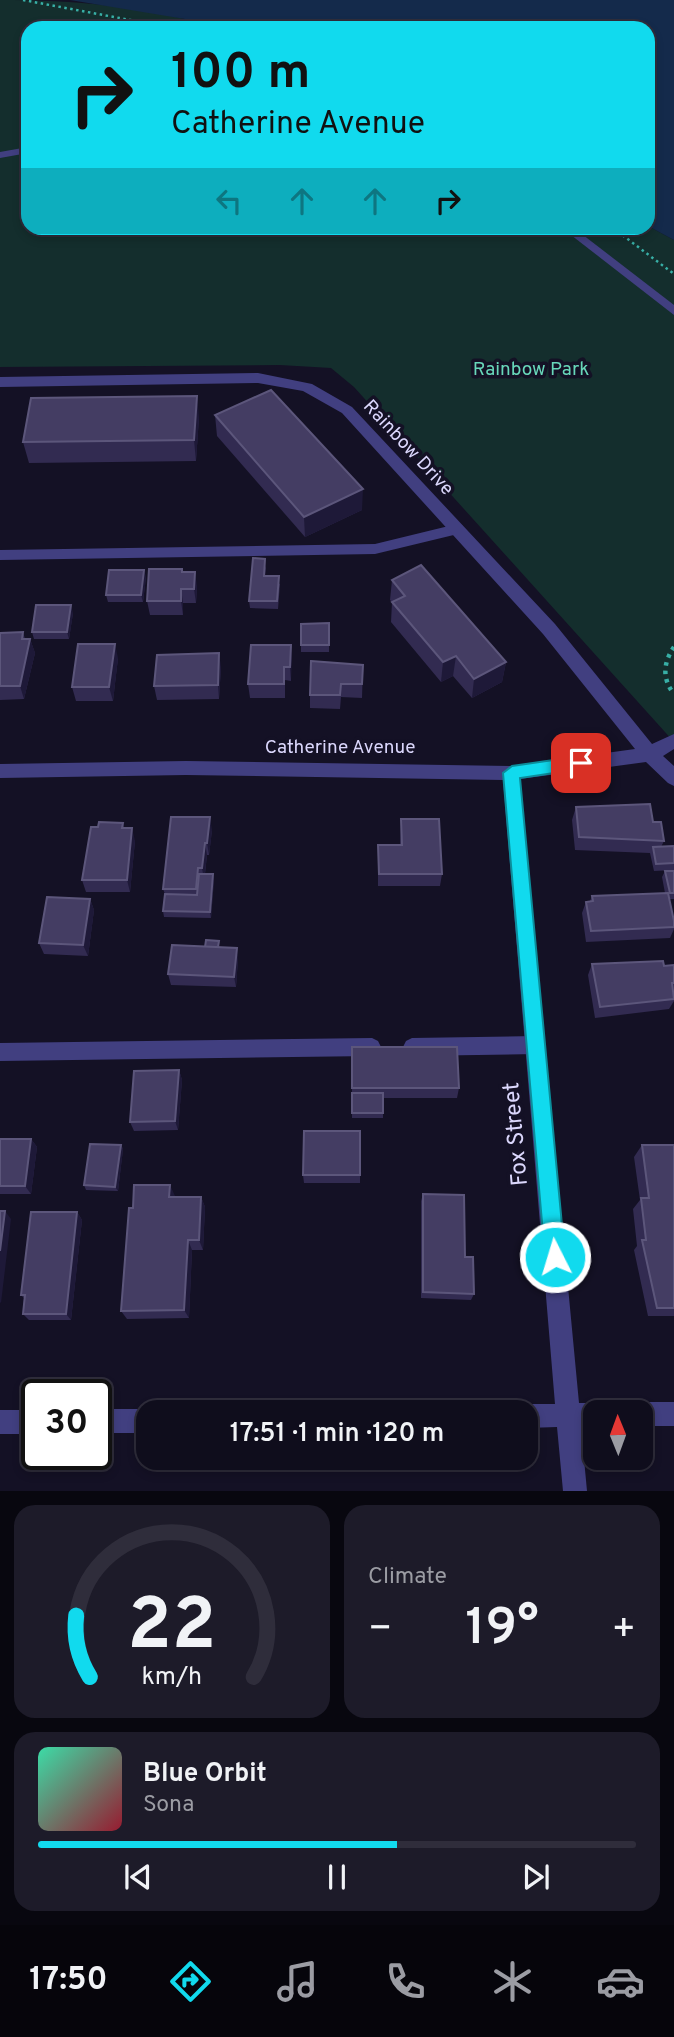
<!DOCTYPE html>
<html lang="en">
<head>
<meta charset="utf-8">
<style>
	:root { --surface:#0f0d1c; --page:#1d1b29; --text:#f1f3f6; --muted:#9b9ca3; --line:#2f2d3b; --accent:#11daee }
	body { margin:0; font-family:Overpass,sans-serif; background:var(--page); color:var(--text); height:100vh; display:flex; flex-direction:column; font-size:26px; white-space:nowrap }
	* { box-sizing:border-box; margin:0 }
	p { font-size:23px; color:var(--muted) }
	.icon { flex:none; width:38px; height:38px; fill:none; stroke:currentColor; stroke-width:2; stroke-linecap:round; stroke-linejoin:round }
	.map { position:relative; height:1491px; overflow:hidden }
	.details { display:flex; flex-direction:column; gap:14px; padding:14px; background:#08070f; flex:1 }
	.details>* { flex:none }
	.hud { position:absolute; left:21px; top:21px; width:634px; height:214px; border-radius:21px; box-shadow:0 4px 10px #0003,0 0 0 2px var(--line); background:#11daee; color:#111; overflow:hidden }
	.needle { width:46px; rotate:359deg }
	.fabs { position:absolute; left:583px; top:1400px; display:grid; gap:14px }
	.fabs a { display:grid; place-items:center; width:70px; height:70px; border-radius:14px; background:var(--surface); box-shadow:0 4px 10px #0003,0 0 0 2px var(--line); font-size:35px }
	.speed { position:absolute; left:21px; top:1379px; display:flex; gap:14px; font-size:35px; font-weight:700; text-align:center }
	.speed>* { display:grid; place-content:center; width:91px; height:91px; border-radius:50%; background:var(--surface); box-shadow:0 4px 10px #0003,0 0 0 2px var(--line); line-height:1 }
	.speed .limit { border:4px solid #111; border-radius:10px; background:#fff; color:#111 }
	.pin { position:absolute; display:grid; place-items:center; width:60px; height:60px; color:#fff; margin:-30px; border-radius:14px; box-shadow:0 4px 10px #0006 }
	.me { position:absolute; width:77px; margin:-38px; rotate:355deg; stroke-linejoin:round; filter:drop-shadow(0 0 5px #0008) }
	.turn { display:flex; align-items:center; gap:24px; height:147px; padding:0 35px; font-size:32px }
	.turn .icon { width:91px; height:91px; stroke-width:2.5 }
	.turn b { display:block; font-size:49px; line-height:60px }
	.lanes { display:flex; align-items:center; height:66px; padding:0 35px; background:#0003; justify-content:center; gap:35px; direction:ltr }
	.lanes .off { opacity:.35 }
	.big { font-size:52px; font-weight:600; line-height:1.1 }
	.details .widget { flex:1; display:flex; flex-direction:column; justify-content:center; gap:10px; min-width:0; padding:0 24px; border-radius:21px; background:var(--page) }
	.details .dial { align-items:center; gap:0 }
	.dial svg { height:182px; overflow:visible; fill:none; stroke:var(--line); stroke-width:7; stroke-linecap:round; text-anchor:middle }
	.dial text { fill:var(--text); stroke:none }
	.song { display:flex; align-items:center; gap:21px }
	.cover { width:84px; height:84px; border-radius:10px; background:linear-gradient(135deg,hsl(160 70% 55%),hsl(350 70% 35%)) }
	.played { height:7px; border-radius:4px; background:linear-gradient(90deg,var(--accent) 60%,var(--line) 60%) }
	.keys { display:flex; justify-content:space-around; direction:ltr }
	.heat { display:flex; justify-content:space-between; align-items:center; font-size:38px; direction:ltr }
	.details .tiles { flex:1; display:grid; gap:14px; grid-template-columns:1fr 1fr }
	.widget:last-child { grid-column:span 2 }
	.trip { position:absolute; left:136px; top:1400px; width:402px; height:70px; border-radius:21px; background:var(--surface); box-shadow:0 4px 10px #0003,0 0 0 2px var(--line); font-weight:600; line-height:70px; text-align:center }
	.menu { display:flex; height:112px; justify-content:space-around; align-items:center; background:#06050b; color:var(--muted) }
	.menu .icon { width:49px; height:49px }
	.menu .on { color:var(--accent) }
	.menu b { font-size:32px; color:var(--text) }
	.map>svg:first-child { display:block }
	.green { fill:#142e2d }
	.water { fill:#142a4b }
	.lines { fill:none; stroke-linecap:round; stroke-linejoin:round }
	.path-far1 { stroke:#38afa6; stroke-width:2.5; stroke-dasharray:2.5 3.5; stroke-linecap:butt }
	.path { stroke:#38afa6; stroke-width:4.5; stroke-dasharray:3.5 5; stroke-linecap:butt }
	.lane { fill:#413f80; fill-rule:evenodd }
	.street { fill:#413f80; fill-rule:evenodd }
	.wall { fill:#322b51 }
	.shaded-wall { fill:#1e1938 }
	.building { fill:#443d63; stroke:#5c567b; stroke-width:2 }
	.route { fill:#11daee; stroke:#0b8e9b; stroke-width:2 }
	.labels { text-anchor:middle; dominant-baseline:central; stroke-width:7; stroke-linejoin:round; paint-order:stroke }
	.park-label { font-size:19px; fill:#68d7ba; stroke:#141125 }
	.street-label { font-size:19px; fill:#dbd7fc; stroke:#141125 }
	.near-street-label { font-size:23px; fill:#dbd7fc; stroke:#141125 }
</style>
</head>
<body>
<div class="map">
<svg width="674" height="1491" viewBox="0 0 674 1491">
	<rect width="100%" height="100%" fill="#141125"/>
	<path class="green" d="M0,0c72,0 148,6 217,28h-189v200l620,-2 26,14v502l-320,-355 -23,-19 -51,-3 -280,2z"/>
	<path class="water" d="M70,0h604v240l-26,-14v-198h-431l-20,-7z"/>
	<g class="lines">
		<g class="path-far1">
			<path d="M23,0l150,28"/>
			<path d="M613,228l61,46"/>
		</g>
		<path class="path" d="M674,647c-11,16 -12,32 0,47"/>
		<g class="lane">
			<path d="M28,147v6l-28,5v-6z"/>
			<path d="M562,228h12l100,77v10z"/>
			<path d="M457,524l5,1 2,4 -2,4 -87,21 -375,6v-10l375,-6z"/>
			<path d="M536,1036l6,3 3,6 -3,6 -6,3 -124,2 -6,-3 -3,-6 3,-6 6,-3z"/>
			<path d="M372,1038l6,3 3,6 -3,6 -6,3 -372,5v-18z"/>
		</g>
		<g class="street">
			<path d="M258,373l54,11 40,23 203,217 97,120 22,-10v15l-11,7 11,10v20l-6,-3 -22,-21 -126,17 59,624h16l8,4 3,5h-11v15h-14l6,64h-24l-6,-64 -30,1v-16h-10l2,-4 8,-4h28l-52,-624 -317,-5 -186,3v-14l186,-3 325,5 124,-17 -92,-115 -201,-221 -39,-22 -45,-8 -258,4v-10z"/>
			<path d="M640,1402h34v24h-34v-14h-11l3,-6z"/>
			<path d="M96,1409h53l8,3h-8v21h-53z"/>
			<rect x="0" y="1410" width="37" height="24"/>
		</g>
	</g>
	<g class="wall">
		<path d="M215,415l147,95 -57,27 -88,-101z"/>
		<path d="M199,417l-3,44 -167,2 -6,-21z"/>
		<path d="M266,566l-1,10 15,8 -2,25 -28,-1 -1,-7z"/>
		<path d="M183,572l14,14 -1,17h-13v12h-33l-3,-14z"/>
		<path d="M146,577l-3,25h-35l-2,-7z"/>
		<path d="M392,580l114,82 -4,20 -30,16 -19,-22 -12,6 -50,-60 1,-20 -2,-2z"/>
		<path d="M73,613l-4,26h-35l-2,-7z"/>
		<path d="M329,623v29h-28v-28z"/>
		<path d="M23,632l2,7h5l5,14 -11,46 -24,1v-67z"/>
		<path d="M291,645v36l-6,-1v18h-35l-2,-14z"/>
		<path d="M118,658l-5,43h-37l-4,-14z"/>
		<path d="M363,665l-1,33 -21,-1 -1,12 -30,-1v-13z"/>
		<path d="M221,667l-2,32 -62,1 -3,-14z"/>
		<path d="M576,807l77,15 11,19 -3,6 13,-1v24l-20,1 -4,-18 -75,-3 -3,-30z"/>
		<path d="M401,819l41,55 -2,12h-62v-41h22z"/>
		<path d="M123,823l1,5 11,13 -5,51h-44l-4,-12 16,-53z"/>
		<path d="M212,830l-3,25h-2l-2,19h8l1,6 -3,38 -47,-1 -1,-6 2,-17 -2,-5z"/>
		<path d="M665,871h9v28h-5l5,22v8l-4,9 -84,4 -4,-29 4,-11 4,-1 2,-5 73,-3 -3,-16z"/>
		<path d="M90,899l4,11 -6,46 -44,-2 -5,-11z"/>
		<path d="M205,947h15l18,12 -2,28 -65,-2 -3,-11z"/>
		<path d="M592,964l82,1v36l-5,8 -74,9 -7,-43z"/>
		<path d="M352,1047l107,41 -2,10h-74v20h-31z"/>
		<path d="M179,1070l3,10 -4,50 -44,1 -4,-9z"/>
		<path d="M0,1139h31l6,8 -6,47h-31z"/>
		<path d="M121,1145l2,4 -5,42 -32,-1 -2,-5z"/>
		<path d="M642,1145h32v171h-26l-14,-66 3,-4 -4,-37 7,-9 -6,-43z"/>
		<path d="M303,1175h57v8h-56z"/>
		<path d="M423,1194l42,63 9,37 -3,6 -50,-2v-97z"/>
		<path d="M175,1196l-1,1h27l4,10 -2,43h-11l-3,68 -62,1 -6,-8 12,-103z"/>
		<path d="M77,1212l5,8 -11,100h-42l-6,-6 1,-16 -3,-3z"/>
	</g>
	<g class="shaded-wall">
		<path d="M197,396l2,21 -3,44 -2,-21z"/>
		<path d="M363,489l-1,21 -57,27 -1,-20z"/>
		<path d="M144,570l2,7 -3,25 -2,-7z"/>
		<path d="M195,572l2,14 -1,17 -2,-14z"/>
		<path d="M181,589l2,14v12l-2,-14z"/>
		<path d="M71,605l2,8 -4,26 -2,-7z"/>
		<path d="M30,639l5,14 -11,46 -4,-13z"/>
		<path d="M115,644l3,14 -5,43 -4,-14z"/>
		<path d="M291,645l1,14 -1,22 -1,-14z"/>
		<path d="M219,653l2,14 -2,32 -1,-14z"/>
		<path d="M456,656l-3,20 -12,6 2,-20z"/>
		<path d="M506,662l-4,20 -30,16 2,-19z"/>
		<path d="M210,817l2,13 -3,25 -2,-12z"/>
		<path d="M132,828l3,13 -5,51 -3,-12z"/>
		<path d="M205,843l2,12 -3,25 -2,-12z"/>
		<path d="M213,874l1,6 -3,38 -1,-6z"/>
		<path d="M90,899l4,11 -6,46 -5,-11z"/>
		<path d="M237,948l1,11 -2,28 -2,-10z"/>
		<path d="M179,1070l3,10 -4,50 -3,-9z"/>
		<path d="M31,1139l6,8 -6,47 -6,-8z"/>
		<path d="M121,1145l2,4 -5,42 -3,-4z"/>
		<path d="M170,1185l5,11 -1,12 -5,-11z"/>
		<path d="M201,1197l4,10 -2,43 -4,-10z"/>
		<path d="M5,1211l6,8 -10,84 -1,-1v-51z"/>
		<path d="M77,1212l5,8 -11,100 -5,-6z"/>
		<path d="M188,1240l4,10 -3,68 -5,-8z"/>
	</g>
	<g class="building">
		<path d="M271,390l92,99 -59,28 -89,-102z"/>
		<path d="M197,396l-3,44 -171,2 8,-44z"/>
		<path d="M253,558l12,1 -1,17h15l-2,25h-28z"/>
		<path d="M421,565l85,97 -32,17 -18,-23 -13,6 -51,-60 13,-6 -13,-16z"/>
		<path d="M149,569h33v3h13l-1,17h-13v12h-34z"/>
		<path d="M109,570h35l-3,25h-35z"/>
		<path d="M36,605h35l-4,27h-35z"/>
		<path d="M329,623v22h-28v-21z"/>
		<path d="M23,632l-1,7h8l-10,47h-20v-53z"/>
		<path d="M78,644h37l-6,43h-37z"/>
		<path d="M251,645h40l-1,22h-6v17h-36z"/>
		<path d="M219,653l-1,32 -64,1 3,-31z"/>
		<path d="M311,661l52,4 -1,19h-21l-1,11h-30z"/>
		<path d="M650,804l3,18h8l3,19 -85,-4 -3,-30z"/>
		<path d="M171,817h39l-3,26h-2l-3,25h-4l-2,21h-33z"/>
		<path d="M401,819h38l3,55h-63l-1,-29h24z"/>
		<path d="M99,822l24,1 -1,5h10l-5,52h-45l9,-53h7z"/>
		<path d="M674,846v17l-18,1 -3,-17z"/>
		<path d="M665,871h9v22h-4z"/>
		<path d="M199,874h14l-3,38 -47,-1 2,-17 32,1z"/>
		<path d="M668,893l6,28v6l-83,4 -5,-29 7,-1 -1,-5z"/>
		<path d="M47,897l43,2 -7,46 -44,-2z"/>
		<path d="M206,940l13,1 -1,6h-13z"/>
		<path d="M172,945l65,3 -3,29 -66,-3z"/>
		<path d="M663,961l1,5 10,-1v18h-2l2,16 -74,8 -8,-43z"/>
		<path d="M352,1047h105l2,41h-107z"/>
		<path d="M179,1070l-4,51 -45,1 4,-51z"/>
		<rect x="352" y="1093" width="31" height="20"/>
		<path d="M304,1131h56v44h-57z"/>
		<path d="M0,1139h31l-6,47h-25z"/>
		<path d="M90,1144l31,1 -6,42 -31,-2z"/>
		<path d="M642,1145h32v163h-17l-15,-68h4l-5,-42h8z"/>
		<path d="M134,1185h36l-1,12h32l-2,43h-11l-4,70 -63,1 8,-103h4z"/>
		<path d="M423,1194l41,1 1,62h8l1,37 -51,-2z"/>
		<path d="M0,1211h5l-5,40z"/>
		<path d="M31,1212h46l-11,102h-43l2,-19h-4z"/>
	</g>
	<path class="route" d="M581,756l8,7 -2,5 -67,10 45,479 -3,7 -7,3 -7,-3 -3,-7 -42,-484 9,-7z"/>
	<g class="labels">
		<g class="park-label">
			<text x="531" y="370">Rainbow Park</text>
		</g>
		<g class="street-label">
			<text transform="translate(408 448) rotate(47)">Rainbow Drive</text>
			<text x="340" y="748">Catherine Avenue</text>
		</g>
		<g class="near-street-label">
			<text transform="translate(517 1134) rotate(-95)">Fox Street</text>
		</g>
	</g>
</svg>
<div class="fabs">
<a><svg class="needle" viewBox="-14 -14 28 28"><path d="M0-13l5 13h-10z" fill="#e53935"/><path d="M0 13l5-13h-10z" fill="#9b9ca3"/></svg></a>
</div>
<div class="speed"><div class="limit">30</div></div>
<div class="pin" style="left:581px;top:763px;background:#d93025"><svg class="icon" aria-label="arrive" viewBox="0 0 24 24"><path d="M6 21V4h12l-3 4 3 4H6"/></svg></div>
<svg class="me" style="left:555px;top:1257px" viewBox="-20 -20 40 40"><circle r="17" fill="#11daee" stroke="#fff" stroke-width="3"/><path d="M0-11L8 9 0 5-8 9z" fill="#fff"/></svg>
<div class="trip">17:51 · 1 min · 120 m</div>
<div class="hud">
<div class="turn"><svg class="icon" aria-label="right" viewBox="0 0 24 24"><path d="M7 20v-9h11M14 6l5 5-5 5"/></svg><div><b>100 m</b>Catherine Avenue</div></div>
<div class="lanes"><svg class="icon off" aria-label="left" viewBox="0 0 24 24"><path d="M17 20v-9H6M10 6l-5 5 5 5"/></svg><svg class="icon off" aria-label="ahead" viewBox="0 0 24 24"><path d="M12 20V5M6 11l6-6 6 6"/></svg><svg class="icon off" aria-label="ahead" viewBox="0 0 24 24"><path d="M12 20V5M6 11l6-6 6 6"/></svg><svg class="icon" aria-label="right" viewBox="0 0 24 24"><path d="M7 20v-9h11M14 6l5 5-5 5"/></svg></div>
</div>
</div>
<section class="details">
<div class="tiles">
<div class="widget dial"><svg viewBox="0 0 100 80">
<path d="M14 69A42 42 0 1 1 86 69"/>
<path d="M14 69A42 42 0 0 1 8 42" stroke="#11daee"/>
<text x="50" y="56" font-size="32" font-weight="700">22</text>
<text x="50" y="72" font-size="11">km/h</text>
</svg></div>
<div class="widget"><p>Climate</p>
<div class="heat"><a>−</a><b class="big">19°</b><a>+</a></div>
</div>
<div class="widget">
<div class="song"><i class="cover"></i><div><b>Blue Orbit</b><p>Sona</p></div></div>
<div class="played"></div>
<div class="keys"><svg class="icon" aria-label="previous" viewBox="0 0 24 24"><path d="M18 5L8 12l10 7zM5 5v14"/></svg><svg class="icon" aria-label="pause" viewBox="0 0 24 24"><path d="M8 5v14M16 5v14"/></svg><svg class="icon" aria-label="next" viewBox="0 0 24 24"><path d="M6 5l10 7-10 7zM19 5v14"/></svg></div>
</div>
</div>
</section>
<nav class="menu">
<b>17:50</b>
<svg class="icon on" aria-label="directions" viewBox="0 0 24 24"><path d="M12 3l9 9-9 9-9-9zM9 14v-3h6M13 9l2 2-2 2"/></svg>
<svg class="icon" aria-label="music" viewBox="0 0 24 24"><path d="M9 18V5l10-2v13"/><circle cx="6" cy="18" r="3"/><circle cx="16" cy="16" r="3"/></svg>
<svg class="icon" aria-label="phone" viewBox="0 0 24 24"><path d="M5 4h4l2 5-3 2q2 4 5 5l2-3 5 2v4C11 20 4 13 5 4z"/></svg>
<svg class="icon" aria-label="climate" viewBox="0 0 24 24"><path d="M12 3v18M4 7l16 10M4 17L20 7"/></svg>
<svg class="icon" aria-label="car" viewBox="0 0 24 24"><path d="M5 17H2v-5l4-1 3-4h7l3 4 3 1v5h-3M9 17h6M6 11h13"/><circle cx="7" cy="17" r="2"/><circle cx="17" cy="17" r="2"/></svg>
</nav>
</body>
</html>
